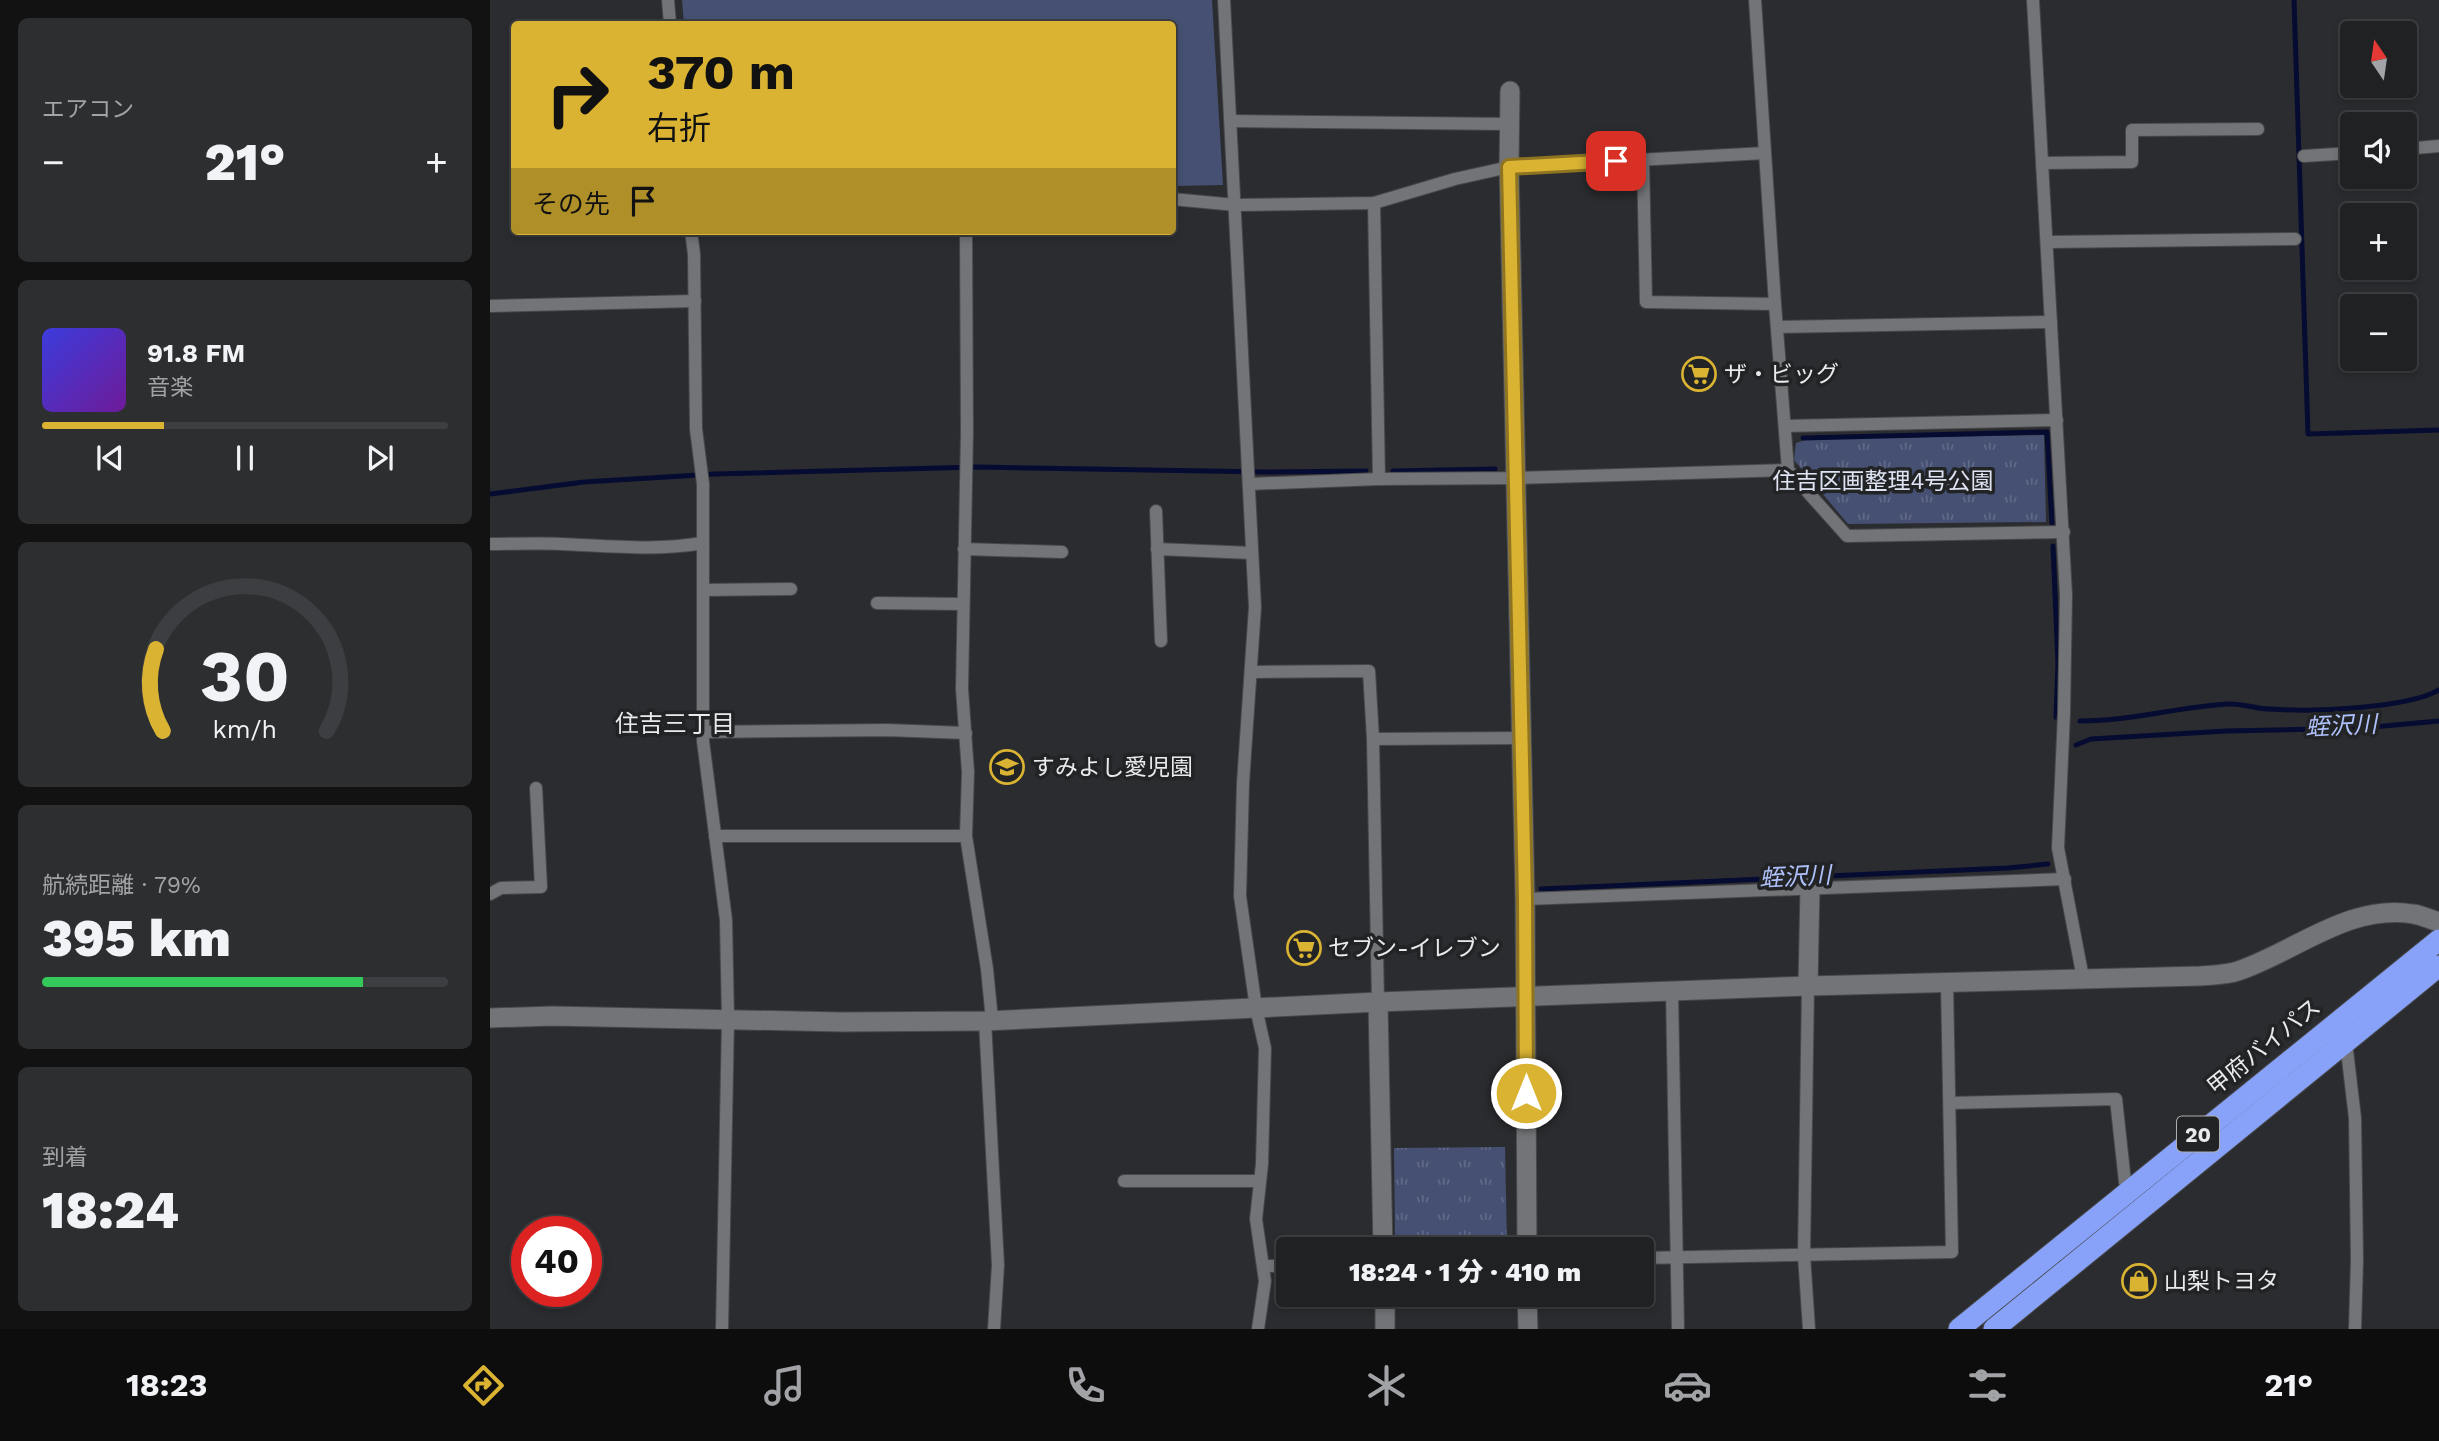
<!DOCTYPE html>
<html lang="ja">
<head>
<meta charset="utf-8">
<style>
	:root { --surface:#202123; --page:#2d2e30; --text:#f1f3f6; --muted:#a2a3a6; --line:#3d3e41; --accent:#dab333 }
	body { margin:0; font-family:"Work Sans","Noto Sans JP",sans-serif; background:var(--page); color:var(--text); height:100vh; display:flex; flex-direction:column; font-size:26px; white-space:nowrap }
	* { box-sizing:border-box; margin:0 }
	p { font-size:23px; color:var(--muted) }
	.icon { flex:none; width:38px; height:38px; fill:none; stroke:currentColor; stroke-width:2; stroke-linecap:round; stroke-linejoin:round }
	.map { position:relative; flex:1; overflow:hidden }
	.panel { display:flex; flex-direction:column; gap:18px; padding:18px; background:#121213; width:490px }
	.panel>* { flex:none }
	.top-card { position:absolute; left:21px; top:21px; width:665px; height:214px; border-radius:7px; box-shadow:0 4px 10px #0003,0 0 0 2px var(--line); background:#dab333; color:#111; overflow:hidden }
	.needle { width:46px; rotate:347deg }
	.controls { position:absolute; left:1850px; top:21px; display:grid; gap:14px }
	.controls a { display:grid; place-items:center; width:77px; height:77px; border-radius:7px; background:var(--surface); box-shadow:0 4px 10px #0003,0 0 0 2px var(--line); font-size:35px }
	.speed { position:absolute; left:21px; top:1216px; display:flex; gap:14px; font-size:35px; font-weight:700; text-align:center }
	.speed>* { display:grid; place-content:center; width:91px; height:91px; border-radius:50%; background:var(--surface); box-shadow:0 4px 10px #0003,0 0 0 2px var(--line); line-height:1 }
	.speed .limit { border:10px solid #d22; background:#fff; color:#111 }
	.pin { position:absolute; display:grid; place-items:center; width:60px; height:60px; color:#fff; margin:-30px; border-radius:14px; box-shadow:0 4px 10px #0006 }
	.me { position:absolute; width:77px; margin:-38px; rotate:0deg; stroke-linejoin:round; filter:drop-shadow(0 0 5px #0008) }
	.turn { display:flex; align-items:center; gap:24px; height:147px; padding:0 21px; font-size:32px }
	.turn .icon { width:91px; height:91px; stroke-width:2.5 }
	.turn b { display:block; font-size:49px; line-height:60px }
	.then { display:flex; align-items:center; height:66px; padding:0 21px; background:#0003; gap:14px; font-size:26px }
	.big { font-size:52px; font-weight:800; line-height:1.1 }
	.panel .card { flex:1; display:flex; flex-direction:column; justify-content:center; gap:10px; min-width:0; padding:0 24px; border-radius:10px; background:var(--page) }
	.panel .dial { align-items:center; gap:0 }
	.dial svg { height:182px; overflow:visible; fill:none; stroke:var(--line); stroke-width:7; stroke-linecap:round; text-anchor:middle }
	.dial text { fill:var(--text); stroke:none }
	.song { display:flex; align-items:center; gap:21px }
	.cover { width:84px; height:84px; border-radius:10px; background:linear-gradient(135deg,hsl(240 70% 55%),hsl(280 70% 35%)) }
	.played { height:7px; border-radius:4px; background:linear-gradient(90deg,var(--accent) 30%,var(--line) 30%) }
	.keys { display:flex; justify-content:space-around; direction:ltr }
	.heat { display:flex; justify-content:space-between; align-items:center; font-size:38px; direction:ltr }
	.charge { height:10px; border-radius:5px; background:linear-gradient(90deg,#34c759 79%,var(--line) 0) }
	.trip { position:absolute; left:786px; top:1237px; width:378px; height:70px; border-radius:7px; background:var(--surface); box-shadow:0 4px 10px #0003,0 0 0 2px var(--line); font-weight:800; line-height:70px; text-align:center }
	.menu { display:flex; height:112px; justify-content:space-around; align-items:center; background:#0d0d0e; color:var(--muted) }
	.menu .icon { width:49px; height:49px }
	.menu .selected { color:var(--accent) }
	.menu b { font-size:32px; color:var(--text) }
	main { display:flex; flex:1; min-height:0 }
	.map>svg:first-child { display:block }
	.park { fill:url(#park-tufts) }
	.pitch { fill:#465072 }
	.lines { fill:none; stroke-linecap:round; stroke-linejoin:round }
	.stream { stroke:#060b31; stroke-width:5 }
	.street-casing { stroke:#47484a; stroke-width:14 }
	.secondary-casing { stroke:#47484a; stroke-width:21 }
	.highway-casing { stroke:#47484a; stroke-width:23 }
	.street { stroke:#737477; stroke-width:12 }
	.secondary { stroke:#737477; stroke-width:19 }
	.highway { stroke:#88a2f9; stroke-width:21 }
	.route-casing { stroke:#8e7421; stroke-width:18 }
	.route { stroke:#dab333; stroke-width:12 }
	.labels { text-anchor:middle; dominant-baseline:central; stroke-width:7; stroke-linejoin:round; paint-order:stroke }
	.shield { fill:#222325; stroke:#adaeb0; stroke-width:2 }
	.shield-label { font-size:21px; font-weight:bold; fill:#e9eaec }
	.poi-label { font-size:23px; fill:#e9eaec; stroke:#222325; text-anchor:start }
	.park-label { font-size:23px; fill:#dfe4f3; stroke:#222325 }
	.street-label { font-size:23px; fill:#e9eaec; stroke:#222325 }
	.neighbourhood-label { font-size:24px; fill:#e9eaec; stroke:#222325 }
	.water-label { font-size:24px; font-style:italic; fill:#afc1fb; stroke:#222325 }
</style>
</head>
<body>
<main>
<section class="panel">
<div class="card"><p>エアコン</p>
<div class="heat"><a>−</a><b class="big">21°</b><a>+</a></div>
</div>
<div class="card">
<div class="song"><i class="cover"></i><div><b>91.8 FM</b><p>音楽</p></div></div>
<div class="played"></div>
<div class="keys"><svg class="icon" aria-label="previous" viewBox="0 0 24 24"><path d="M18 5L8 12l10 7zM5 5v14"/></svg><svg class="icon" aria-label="pause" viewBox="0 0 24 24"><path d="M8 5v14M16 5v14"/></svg><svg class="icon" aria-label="next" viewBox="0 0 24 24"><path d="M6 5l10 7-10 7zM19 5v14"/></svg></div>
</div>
<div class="card dial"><svg viewBox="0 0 100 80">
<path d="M14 69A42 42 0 1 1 86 69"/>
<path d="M14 69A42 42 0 0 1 11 33" stroke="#dab333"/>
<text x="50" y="56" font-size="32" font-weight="700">30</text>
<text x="50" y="72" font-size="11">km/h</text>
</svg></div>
<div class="card"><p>航続距離 · 79%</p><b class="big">395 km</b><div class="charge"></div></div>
<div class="card"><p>到着</p><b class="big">18:24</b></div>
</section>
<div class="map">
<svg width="1949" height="1329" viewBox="0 0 1949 1329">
	<defs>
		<pattern id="park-tufts" width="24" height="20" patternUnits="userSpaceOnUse" patternTransform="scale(1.75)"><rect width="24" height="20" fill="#465072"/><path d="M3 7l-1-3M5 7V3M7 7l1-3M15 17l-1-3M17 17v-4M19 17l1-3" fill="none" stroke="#616986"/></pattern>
	</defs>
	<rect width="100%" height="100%" fill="#2b2c2f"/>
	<g class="park">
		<path d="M1554,435l2,87 -198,2 -54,-64 2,-17 13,-4z"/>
		<path d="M1015,1147l2,98 -5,4h-105l-2,-4 -1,-97z"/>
	</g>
	<path class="pitch" d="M192,0h530l11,185 -50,1 -1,-162h-488z"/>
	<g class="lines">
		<g class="stream">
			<path d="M1804,0l14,434 131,-4"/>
			<path d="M1313,438l244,-6 5,91"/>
			<path d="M903,471l102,-2"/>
			<path d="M0,494l94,-12 131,-8 262,-7 290,5 99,-1"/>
			<path d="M1563,546l5,118 -2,53"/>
			<path d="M1590,721c52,0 97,-14 148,-17 14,-1 28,5 42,5 40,3 136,0 169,-19"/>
			<path d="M1586,745l15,-6 135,-8 136,-3 77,-7"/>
			<path d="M1051,889l467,-21 40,-4"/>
		</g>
		<g class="street-casing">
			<g id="street">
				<path d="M178,0l2,24"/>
				<path d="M734,0l31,607 -12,176 -3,113 16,112 9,40 -3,116 -6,55 9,62 -7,48"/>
				<path d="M1265,0l20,304 13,166 59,66 217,-4"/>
				<path d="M1543,0l33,595 -2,118 -6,135 25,130"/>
				<path d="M741,121l279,3"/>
				<path d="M1914,149l35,-3"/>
				<path d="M1814,156l48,-3"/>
				<path d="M1153,159l3,143 129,2"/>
				<path d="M1552,163l90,-1v-32l126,-1"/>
				<path d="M682,199l64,6 138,-2 81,-24 54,-12 256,-14"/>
				<path d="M884,203l5,276 137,-1 272,-8"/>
				<path d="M201,231l3,23 2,175 7,55v257l23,179 2,99 -6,310"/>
				<path d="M476,231l1,201 -5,257 6,83 -2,64 21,133 5,51"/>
				<path d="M1558,242l247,-3"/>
				<path d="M0,306l205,-5"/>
				<path d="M1287,327l274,-5"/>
				<path d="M1295,426l272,-6"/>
				<path d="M759,484l130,-5"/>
				<path d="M666,511l5,130"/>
				<path d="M0,544c24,0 48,-1 71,0 48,2 95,7 142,-1"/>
				<path d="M474,549l98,3"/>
				<path d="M667,549l95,4"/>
				<path d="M213,590l88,-1"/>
				<path d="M387,603l86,1"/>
				<path d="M762,672l117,-1 4,68 5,263"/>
				<path d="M213,732l184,-2 79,3"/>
				<path d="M883,739l148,-1"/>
				<path d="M225,836h251"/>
				<path d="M0,894l11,-6 40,-1 -5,-99"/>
				<path d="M1035,899l540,-20"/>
				<path d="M1318,986l-4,269 5,74"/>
				<path d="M1182,991l6,338"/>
				<path d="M495,1021l13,244 -4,64"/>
				<path d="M1856,1042l9,76 2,142 -2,69"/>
				<path d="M1460,1103l166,-4 9,83 6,7"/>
				<path d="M634,1181h136"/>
				<path d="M1152,1258l310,-6 -5,-269"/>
				<path d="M773,1266h25"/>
			</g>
		</g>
		<g class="secondary-casing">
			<g id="secondary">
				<path d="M1020,91l-1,76 16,732 2,351"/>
				<path d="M1318,986l2,-99"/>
				<path d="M888,1002l5,248"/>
				<path d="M0,1018l62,-2 290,6 143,-1 393,-19 430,-16 392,-10c12,-1 26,-1 38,-5 57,-19 111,-68 175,-57 9,1 18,6 26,8"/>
				<path d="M895,1295v34"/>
				<path d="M1037,1295l1,34"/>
			</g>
		</g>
		<g class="highway-casing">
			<g id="highway">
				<path d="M1469,1329l480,-389"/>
				<path d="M1504,1329l445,-363"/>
			</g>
		</g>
		<use href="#street" class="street"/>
		<use href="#secondary" class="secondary"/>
		<use href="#highway" class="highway"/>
	</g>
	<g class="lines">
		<g class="route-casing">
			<path id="route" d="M1036,1093l-1,-194 -16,-732 107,-6"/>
		</g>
		<use href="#route" class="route"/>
	</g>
	<defs>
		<g id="supermarket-ring" transform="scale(1.75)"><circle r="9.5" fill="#222325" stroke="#dab333" stroke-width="1.5"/><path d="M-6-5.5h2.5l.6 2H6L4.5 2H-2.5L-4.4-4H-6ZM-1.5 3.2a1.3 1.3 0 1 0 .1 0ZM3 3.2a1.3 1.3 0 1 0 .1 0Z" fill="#dab333"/></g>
		<g id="school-ring" transform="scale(1.75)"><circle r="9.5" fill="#222325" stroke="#dab333" stroke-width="1.5"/><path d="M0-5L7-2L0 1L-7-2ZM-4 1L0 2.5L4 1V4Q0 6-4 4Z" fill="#dab333"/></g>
		<g id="shop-ring" transform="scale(1.75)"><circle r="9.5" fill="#222325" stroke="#dab333" stroke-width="1.5"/><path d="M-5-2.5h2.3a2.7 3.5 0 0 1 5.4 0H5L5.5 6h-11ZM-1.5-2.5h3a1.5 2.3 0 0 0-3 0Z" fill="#dab333"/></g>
	</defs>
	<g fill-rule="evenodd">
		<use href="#supermarket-ring" x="1209" y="374"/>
		<use href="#school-ring" x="517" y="767"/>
		<use href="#supermarket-ring" x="814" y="948"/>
		<use href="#shop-ring" x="1649" y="1281"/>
	</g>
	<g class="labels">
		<rect class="shield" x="1687" y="1116.5" width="42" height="35" rx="5"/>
		<g class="shield-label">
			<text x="1708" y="1134">20</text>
		</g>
		<g class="poi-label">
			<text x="1234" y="374">ザ・ビッグ</text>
			<text x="542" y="767">すみよし愛児園</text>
			<text x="838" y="948">セブン-イレブン</text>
			<text x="1674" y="1281">山梨トヨタ</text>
		</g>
		<g class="park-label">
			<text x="1393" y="481">住吉区画整理4号公園</text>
		</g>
		<g class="street-label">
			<text transform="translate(1774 1047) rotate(-39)">甲府バイパス</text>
		</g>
		<g class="neighbourhood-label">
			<text x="185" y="724">住吉三丁目</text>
		</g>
		<g class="water-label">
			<text transform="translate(1851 726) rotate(-3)">蛭沢川</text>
			<text transform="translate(1305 877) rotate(-3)">蛭沢川</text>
		</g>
	</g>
</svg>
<div class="controls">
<a><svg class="needle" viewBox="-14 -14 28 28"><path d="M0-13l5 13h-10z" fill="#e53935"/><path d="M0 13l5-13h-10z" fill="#a2a3a6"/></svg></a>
<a><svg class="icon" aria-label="sound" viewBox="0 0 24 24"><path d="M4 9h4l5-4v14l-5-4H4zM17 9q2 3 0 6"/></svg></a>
<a>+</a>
<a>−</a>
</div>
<div class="speed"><div class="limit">40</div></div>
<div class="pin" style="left:1126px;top:161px;background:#d93025"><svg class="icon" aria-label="arrive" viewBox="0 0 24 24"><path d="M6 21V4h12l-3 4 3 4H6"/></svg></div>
<svg class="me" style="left:1036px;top:1093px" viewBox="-20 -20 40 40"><circle r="17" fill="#dab333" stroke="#fff" stroke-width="3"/><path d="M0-11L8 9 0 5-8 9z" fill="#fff"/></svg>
<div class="trip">18:24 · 1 分 · 410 m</div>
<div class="top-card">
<div class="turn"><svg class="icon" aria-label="right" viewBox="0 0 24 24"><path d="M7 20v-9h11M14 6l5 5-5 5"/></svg><div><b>370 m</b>右折</div></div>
<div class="then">その先<svg class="icon" aria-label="arrive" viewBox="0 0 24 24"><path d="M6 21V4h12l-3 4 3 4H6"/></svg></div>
</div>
</div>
</main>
<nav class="menu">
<b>18:23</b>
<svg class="icon selected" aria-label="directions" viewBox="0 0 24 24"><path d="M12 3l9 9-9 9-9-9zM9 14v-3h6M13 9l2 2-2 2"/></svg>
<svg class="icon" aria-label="music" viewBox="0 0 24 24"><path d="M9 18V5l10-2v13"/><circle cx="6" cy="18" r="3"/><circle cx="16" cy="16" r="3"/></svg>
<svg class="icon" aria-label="phone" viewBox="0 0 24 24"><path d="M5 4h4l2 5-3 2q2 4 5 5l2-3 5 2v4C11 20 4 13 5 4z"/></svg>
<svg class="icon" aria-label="climate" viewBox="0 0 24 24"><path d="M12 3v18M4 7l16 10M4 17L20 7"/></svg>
<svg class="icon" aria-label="car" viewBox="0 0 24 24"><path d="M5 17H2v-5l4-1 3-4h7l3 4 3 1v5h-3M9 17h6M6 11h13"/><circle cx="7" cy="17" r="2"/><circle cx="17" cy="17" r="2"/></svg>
<svg class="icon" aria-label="filters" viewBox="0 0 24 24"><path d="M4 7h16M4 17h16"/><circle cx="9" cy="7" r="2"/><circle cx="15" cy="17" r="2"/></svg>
<b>21°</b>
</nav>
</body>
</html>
